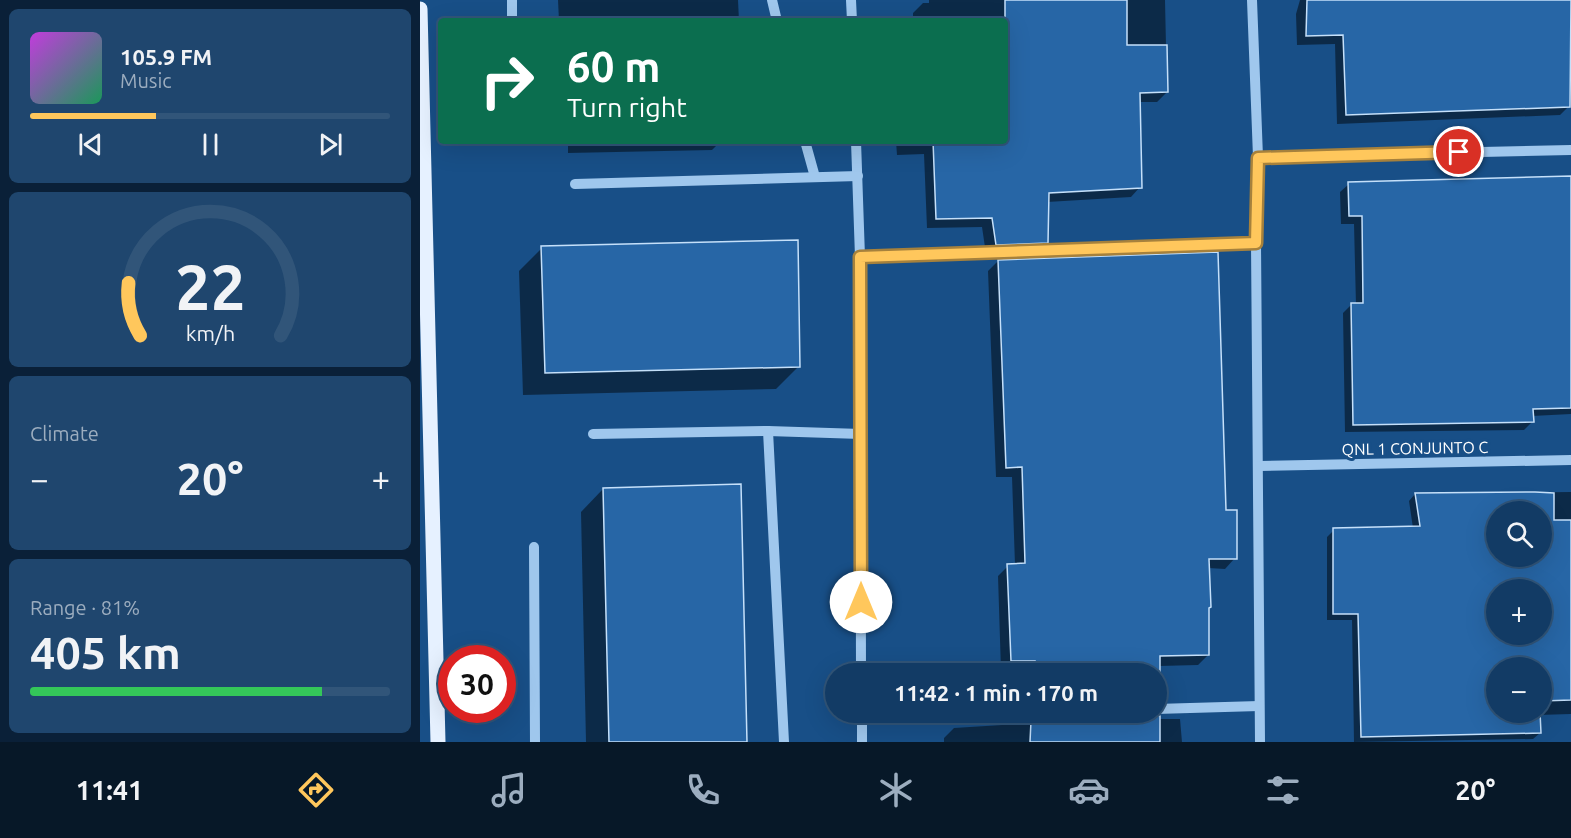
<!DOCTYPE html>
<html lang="en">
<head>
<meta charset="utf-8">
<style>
	:root { --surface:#123b65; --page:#1f466e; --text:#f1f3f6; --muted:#9cadbf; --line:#315579; --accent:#ffc75c }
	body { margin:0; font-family:Ubuntu,sans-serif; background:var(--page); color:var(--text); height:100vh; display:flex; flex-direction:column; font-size:22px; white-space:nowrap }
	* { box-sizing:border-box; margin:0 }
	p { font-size:20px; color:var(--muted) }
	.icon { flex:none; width:33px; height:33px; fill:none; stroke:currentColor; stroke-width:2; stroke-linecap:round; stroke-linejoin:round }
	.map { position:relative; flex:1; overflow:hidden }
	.details { display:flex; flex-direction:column; gap:9px; padding:9px; background:#0a2038; width:420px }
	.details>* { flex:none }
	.top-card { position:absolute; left:18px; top:18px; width:570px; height:126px; border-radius:6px; box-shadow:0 6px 24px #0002,0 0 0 2px var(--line); background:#0b6e4f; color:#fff; overflow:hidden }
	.controls { position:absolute; left:1066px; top:501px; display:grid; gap:12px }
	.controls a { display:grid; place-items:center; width:66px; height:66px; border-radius:50%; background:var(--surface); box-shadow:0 6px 24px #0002,0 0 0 2px var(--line); font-size:30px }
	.speed { position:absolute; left:18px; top:645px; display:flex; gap:12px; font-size:30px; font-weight:700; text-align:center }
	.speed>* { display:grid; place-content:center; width:78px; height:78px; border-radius:50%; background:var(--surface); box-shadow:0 6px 24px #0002,0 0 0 2px var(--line); line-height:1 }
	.speed .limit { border:9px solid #d22; background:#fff; color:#111 }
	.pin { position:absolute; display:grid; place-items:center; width:51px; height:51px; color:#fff; margin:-26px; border:3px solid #fff; border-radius:50%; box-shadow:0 2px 6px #0007 }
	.me { position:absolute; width:66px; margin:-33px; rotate:0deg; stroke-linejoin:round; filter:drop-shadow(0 0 4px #0008) }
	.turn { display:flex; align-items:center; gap:21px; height:126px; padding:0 30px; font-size:27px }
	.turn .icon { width:78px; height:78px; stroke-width:2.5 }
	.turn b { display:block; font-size:42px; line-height:51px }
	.big { font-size:45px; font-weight:700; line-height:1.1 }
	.details .widget { flex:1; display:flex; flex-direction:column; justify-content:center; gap:9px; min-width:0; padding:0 21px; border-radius:9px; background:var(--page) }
	.details .dial { align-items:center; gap:0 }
	.dial svg { height:156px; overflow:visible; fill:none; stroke:var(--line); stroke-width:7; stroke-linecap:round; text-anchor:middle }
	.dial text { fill:var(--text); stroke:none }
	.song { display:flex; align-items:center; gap:18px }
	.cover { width:72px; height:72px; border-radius:9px; background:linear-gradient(135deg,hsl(290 70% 55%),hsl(150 70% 35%)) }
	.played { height:6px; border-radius:3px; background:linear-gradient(90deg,var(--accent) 35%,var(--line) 35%) }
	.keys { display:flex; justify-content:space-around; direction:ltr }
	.heat { display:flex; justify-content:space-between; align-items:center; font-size:33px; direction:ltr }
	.charge { height:9px; border-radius:4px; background:linear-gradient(90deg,#34c759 81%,var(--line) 0) }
	.trip { position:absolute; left:405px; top:663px; width:342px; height:60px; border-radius:30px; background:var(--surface); box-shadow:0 6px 24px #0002,0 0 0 2px var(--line); font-weight:700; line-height:60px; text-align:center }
	.tabs { display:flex; height:96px; justify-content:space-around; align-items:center; background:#071828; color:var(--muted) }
	.tabs .icon { width:42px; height:42px }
	.tabs .current { color:var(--accent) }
	.tabs b { font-size:27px; color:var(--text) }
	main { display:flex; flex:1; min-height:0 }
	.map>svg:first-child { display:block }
	.shadow { fill:#0007; fill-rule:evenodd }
	.building { fill:#2766a6; stroke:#c5e0fa; stroke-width:1.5; fill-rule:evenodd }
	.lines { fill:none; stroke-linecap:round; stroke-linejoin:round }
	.minor { stroke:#9fc7ed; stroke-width:10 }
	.major { stroke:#e6f1ff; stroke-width:15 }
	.route-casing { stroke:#a6813c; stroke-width:15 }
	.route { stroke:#ffc75c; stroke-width:10 }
	.labels { text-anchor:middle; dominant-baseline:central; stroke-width:6; stroke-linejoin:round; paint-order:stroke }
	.street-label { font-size:16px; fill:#fff; stroke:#184f87 }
</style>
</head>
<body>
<main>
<section class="details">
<div class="widget">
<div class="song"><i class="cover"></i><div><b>105.9 FM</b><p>Music</p></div></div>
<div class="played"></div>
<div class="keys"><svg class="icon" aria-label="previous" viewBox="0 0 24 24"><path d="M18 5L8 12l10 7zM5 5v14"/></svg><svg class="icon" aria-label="pause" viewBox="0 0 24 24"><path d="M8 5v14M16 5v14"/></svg><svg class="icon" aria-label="next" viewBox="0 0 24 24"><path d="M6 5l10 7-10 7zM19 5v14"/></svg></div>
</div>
<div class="widget dial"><svg viewBox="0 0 100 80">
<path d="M14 69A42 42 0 1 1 86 69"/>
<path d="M14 69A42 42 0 0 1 8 42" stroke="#ffc75c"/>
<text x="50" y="56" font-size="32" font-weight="700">22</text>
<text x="50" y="72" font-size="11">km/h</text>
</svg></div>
<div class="widget"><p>Climate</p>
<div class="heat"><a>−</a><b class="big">20°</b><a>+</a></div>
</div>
<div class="widget"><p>Range · 81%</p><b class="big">405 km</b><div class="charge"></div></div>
</section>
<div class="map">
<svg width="1151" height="742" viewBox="0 0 1151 742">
	<rect width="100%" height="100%" fill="#184f87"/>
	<g class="shadow">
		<path d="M138,0h180l1,21h-180z"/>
		<path d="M509,0h236l2,92 -10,10h-19l2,85 -9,10 -84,5 -1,40 -10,10 -50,2 -4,-27 -55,1 -3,-74 -27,1 -1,-14h109v-120h-92v-8l10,-10h6z"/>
		<path d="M880,0h271l-2,106 -9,9 -223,9 -2,-80 -38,1 -1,-31z"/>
		<path d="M148,141h153l-9,9 -144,3z"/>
		<path d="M1151,178v236l-39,2v6l-8,8 -179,2 -2,-119 8,-8h5l-2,-81h-13l-1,-32 9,-8z"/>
		<path d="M122,248l256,119 -22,22 -253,6 -4,-124z"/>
		<path d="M578,261l227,251 10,46 -10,11 -17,-1v87l-10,10 -39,1 -3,37v-29h-131v-4l-24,1 -3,-95 10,-10 7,-1 -3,-88h-16l-8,-206z"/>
		<path d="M183,489l143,253h-160l-5,-230z"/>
		<path d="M1151,492v222l-33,1 2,18 -7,6 -179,3 -2,-122h-25v-83l7,-7 79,-2 -4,-27 6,-7zM1077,512h45v44h-45zM1077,590h45v44h-45zM1077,668h45v44h-45z"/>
		<path d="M603,712h125l12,7h20l2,23h-238v-4l10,-10 115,-7 -8,-7z"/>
	</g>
	<g class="building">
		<path d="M585,0h122v45h40l1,47 -28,1 2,95 -93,5 -1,50 -52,2 -4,-27 -56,1 -3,-78h72z"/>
		<path d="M887,0h264l-1,107 -224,8 -3,-80 -37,1z"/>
		<path d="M1151,176v232l-38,1 1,13 -181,3 -2,-122h12l-1,-87h-13l-1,-34z"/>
		<path d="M378,240l2,127 -255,6 -4,-127z"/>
		<path d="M798,252l8,258h11v49h-28l2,48 -2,1v47l-49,1v45h-4v-27h-122l1,-13h-24l-4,-97 18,-1 -3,-96 -16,1 -8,-208z"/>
		<path d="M321,484l6,258h-138l-6,-254z"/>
		<path d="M1115,492l19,1v27h17v180l-29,1v-33h-45v44h43l1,21 -180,4 -3,-123h-25v-86l87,-2 -5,-33zM1077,512h45v44h-45zM1077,590h45v44h-45z"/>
		<path d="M659,712h70l11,4v26h-130l1,-21 42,-2z"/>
	</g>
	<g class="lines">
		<g class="minor">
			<path d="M92,0v21"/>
			<path d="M352,0l5,21"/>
			<path d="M431,0l1,21"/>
			<path d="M832,0l6,157 -2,86 4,499"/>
			<path d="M385,141l10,36"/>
			<path d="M436,141l4,116 1,417"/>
			<path d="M838,157l313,-7"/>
			<path d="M155,184l283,-8"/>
			<path d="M440,257l396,-14"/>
			<path d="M348,431l16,311"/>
			<path d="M173,434l175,-3 93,3"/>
			<path d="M840,466l311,-6"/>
			<path d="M114,547l1,195"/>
			<path d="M736,709l103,-3"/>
			<path d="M442,712v30"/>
			<path d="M442,720l210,-8"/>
		</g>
		<path class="major" d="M0,9l18,733"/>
	</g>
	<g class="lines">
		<g class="route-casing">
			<path id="route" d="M441,602l-1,-345 396,-14 2,-85 201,-6"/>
		</g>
		<use href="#route" class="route"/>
	</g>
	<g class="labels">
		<g class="street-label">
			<text transform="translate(995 448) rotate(-1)">QNL 1 CONJUNTO C</text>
		</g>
	</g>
</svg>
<div class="controls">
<a><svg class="icon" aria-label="search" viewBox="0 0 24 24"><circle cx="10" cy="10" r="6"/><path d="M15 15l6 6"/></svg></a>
<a>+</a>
<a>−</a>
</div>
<div class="speed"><div class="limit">30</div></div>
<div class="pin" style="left:1039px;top:152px;background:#d93025"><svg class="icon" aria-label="arrive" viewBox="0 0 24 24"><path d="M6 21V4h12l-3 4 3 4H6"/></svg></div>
<svg class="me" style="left:441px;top:602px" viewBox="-20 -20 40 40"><circle r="19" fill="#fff"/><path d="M0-13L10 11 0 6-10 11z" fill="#ffc75c"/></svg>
<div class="trip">11:42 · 1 min · 170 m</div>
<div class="top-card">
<div class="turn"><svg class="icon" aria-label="right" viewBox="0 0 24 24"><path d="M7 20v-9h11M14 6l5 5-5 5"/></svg><div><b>60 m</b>Turn right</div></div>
</div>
</div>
</main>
<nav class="tabs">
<b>11:41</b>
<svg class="icon current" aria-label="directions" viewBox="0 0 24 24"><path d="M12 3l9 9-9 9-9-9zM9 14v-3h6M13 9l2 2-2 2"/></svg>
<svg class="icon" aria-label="music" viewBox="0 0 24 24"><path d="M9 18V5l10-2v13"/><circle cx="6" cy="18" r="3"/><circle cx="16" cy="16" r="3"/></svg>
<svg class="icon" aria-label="phone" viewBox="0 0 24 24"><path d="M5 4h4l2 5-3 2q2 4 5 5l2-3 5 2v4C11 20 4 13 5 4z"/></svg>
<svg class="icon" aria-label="climate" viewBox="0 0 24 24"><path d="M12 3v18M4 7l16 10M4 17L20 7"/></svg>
<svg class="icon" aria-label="car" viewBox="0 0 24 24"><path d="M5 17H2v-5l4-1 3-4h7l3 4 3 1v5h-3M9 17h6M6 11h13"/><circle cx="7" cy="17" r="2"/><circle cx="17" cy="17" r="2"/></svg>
<svg class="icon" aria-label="filters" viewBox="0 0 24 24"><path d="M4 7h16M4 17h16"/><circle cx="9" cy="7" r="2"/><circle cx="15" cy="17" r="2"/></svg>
<b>20°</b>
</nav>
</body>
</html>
